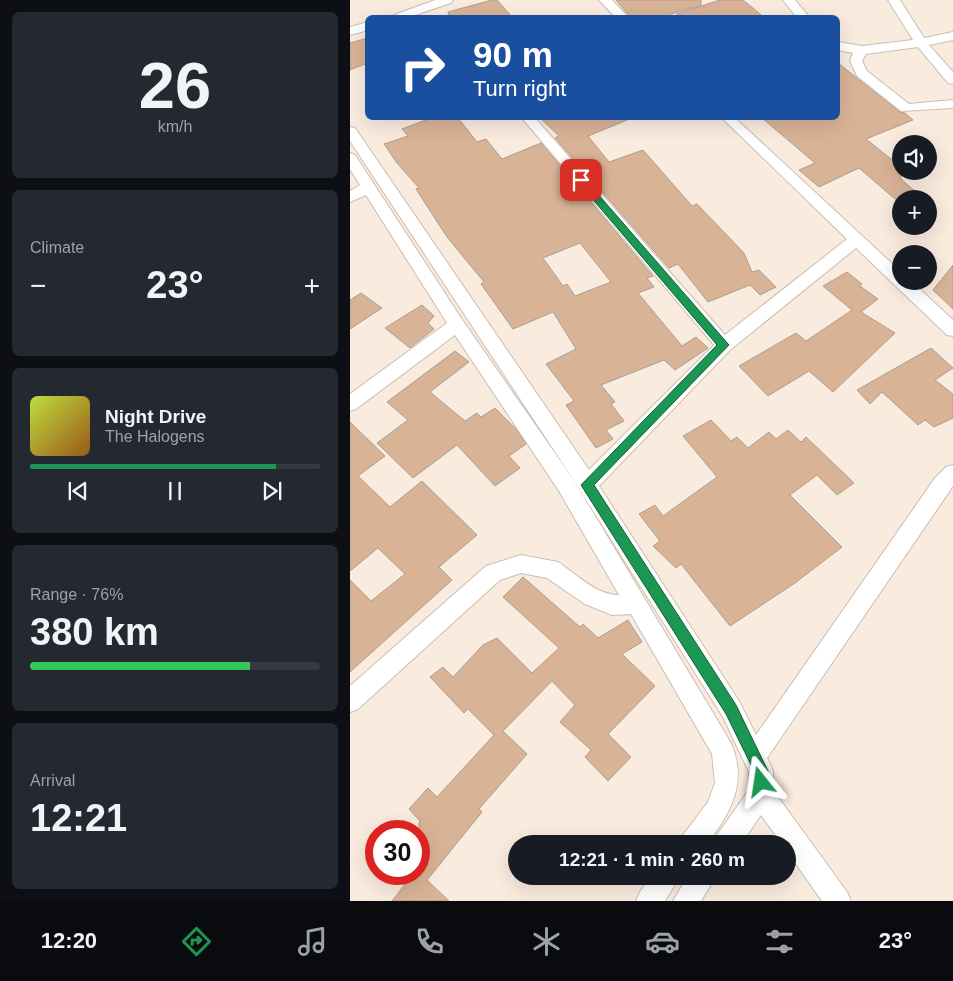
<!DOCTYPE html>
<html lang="en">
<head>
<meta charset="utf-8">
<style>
	:root { --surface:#171b24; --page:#242831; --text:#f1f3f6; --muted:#9ea1a6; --line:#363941; --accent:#1b9653 }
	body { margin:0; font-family:Helvetica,sans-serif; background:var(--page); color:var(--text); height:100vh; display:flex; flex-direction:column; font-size:19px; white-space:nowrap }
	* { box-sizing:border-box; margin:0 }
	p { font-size:16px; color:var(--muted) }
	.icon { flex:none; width:28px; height:28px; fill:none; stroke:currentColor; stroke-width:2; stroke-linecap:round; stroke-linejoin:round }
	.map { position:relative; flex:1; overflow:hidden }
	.panel { display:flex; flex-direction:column; gap:12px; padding:12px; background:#0d0f14; width:350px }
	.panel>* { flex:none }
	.banner { position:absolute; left:15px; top:15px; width:475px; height:105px; border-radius:8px; box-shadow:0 5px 20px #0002; background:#1a4fa0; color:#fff; overflow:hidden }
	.controls { position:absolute; left:542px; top:135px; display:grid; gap:10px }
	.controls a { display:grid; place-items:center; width:45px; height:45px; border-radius:50%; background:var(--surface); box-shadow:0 5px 20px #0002; font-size:25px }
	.speed { position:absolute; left:15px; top:820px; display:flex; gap:10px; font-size:25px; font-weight:700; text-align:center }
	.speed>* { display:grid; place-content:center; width:65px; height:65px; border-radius:50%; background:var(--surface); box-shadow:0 5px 20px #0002; line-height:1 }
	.speed .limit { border:8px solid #d22; background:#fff; color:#111 }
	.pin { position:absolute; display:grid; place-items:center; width:42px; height:42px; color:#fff; margin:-21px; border-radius:10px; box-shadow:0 2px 8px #0006 }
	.me { position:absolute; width:55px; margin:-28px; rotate:345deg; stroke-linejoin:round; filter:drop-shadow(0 0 4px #0008) }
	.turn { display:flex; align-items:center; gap:18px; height:105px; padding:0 25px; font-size:22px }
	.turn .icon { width:65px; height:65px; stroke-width:2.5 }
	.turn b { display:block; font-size:35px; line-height:42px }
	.big { font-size:38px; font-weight:700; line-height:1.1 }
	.panel .tile { flex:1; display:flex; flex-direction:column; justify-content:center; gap:8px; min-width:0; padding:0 18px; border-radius:8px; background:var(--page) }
	.panel .dial { align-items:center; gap:0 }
	.dial b { font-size:65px; line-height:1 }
	.song { display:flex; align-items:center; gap:15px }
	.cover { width:60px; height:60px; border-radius:8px; background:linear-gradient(135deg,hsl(70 70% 55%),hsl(30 70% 35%)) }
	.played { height:5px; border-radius:2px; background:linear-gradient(90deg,var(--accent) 85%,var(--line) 85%) }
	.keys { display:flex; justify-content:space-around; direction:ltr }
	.heat { display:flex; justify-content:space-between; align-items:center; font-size:28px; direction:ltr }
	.charge { height:8px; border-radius:4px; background:linear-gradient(90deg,#34c759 76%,var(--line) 0) }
	.trip { position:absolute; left:158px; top:835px; width:288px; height:50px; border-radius:25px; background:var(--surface); box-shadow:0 5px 20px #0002; font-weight:700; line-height:50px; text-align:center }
	.tabs { display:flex; height:80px; justify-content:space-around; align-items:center; background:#090b0e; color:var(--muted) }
	.tabs .icon { width:35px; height:35px }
	.tabs .selected { color:var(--accent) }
	.tabs b { font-size:22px; color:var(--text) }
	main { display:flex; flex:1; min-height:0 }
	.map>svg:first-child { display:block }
	.building { fill:#d9b396; stroke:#ac9e93; fill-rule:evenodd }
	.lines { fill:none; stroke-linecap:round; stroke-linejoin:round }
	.street-casing { stroke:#ccbdb2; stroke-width:2 }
	.street { fill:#fff; fill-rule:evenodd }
	.route { fill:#1b9653; stroke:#126236 }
</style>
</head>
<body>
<main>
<section class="panel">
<div class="tile dial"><b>26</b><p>km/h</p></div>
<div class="tile"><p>Climate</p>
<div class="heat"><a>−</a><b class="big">23°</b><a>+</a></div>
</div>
<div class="tile">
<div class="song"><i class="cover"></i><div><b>Night Drive</b><p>The Halogens</p></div></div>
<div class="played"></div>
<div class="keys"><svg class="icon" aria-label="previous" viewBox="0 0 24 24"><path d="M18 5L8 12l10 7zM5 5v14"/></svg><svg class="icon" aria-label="pause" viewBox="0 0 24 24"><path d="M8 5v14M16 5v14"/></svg><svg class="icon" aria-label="next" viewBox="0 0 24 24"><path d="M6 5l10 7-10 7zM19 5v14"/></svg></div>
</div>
<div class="tile"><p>Range · 76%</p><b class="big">380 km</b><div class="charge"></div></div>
<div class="tile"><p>Arrival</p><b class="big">12:21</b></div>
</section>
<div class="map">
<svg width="603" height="901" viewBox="0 0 603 901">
	<rect width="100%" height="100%" fill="#faebdf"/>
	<g class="building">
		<path d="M142,0h5l16,18h-64l-1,-6z"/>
		<path d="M266,0h85v5l-43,13h-27z"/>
		<path d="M370,0h23l22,18h-88v-4z"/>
		<path d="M18,38v25l-18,7v-27z"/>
		<path d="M488,63l62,49 5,1 8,7 -47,19 35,28v12l23,20h-29l-36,-31 -40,19 -20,-17 16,-7 -53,-45h76z"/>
		<path d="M81,118h27l19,24 9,-3 16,20 39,-16 112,133 -6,2 7,9 -16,6 44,53 14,-9 12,11 -33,22 -11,-10 -63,25 14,17 -4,2 13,17 -18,9 7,9 -17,9 -30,-43 8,-4 -28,-37 30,-15 -23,-37 -40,17 -32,-45 3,-2 -37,-45 -31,-48 3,-1 -22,-25 -13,-19 24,-8 -6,-7zM230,243l31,39 -36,14 -8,-12 -4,2 -20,-28z"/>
		<path d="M190,118h92l-44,18 21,26 34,-12 49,56 5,-2 47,49 8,19 7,-2 17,17 -16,8 -10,-10 -42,17 -30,-38 -9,4 -114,-130 4,-2z"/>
		<path d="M603,265v44l-20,-19z"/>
		<path d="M497,272l15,12 -2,2 18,13 -17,13 34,21 -62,59 -24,-21 -41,25 -29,-30 57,-33 10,8 46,-31 -29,-24z"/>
		<path d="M11,293l21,15 -32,21v-29z"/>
		<path d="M72,305l12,11 -6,7 6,6 -24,19 -25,-20z"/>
		<path d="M581,348l22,20 -18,12 18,14v24l-19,9 -9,-7 -7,5 -36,-33 -12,12 -13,-14z"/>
		<path d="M105,351l14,11 -39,30 35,29 12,-8 4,4 14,-9 20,20 11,16 -17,12 11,12 -25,18 -38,-41 -44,33 -36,-35 31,-23 -21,-18z"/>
		<path d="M361,420l20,21 6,-4 11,11 21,-16 7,7 12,-9 13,12 5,-5 48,46 -17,12 -20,-20 -27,20 52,52 -47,36 -65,43 -49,-62 -5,4 -23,-22 7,-5 -21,-27 16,-9 8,11 54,-39 -34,-41z"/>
		<path d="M0,422l35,34 -27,20 32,31 32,-26 55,54 -38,32 13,13 -102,92v-92l21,21 34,-27 -27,-26 -28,23z"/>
		<path d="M173,577l57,50 3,-3 15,14 30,-18 14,22 -20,12 33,32 -47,48 23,23 -23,24 -23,-24 6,-7 -31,-28 15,-17 -23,-24 -49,50 24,23 -48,55 3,3 -55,68 22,21h-57l21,-27h6v-51l1,-2 -11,-12 19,-21 9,9 57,-62 -26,-26 -4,4 -34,-36 13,-10 10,10 30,-32 14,-7 35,35 27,-25 -56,-51z"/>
	</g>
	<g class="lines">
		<g class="street-casing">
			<g id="street">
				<path d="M85,0h18l-2,3 -45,15h-20z"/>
				<path d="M249,0h13l17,18h-13z"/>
				<path d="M433,0h12l15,18h-13z"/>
				<path d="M538,0h12l24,38 29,-6v8l-24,5 24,27v12l-5,-1 -30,-36 -52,7 -4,7 5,10 42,33 44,-4v8l-52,3 -44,-35 -7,-15 3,-8 -15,-3v-8l24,4 51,-6z"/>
				<path d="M18,22v8l-18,5v-8z"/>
				<path d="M172,118h13l190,217 122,-96 -125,-121h13l166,154v9h10l42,39v16l-6,-1 -91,-87 -126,102 -131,136 140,215 17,34 179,-257 11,-11 7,-2v21l-186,272 6,13v19l74,102 4,9h-29l-36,-51v-6h-4l-21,-29 -20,29h-27l3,-9 32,-45v-18l-26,-55 -150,-238 -223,-338v-14l5,1 234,342 125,-125z"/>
				<path d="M0,153l5,2 108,166 110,158 158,264c17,40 0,69 -24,101h-27l3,-9 25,-33 7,-19 -3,-29 -81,-140 -19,1 -27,-11 -38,-26 -26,-5 -21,7 -142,129 -8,3v-26l136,-120 35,-11 37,7c18,12 40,34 61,33l-60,-104 -104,-156 -99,74 -6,2v-17l97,-71 -81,-128 -16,7v-11l10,-6 -10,-16z"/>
				<path d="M301,876h29l-15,25h-29l4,-9z"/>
				<path d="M338,876h28l-15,25h-28z"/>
			</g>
		</g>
		<use href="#street" class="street"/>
	</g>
	<path class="route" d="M231,177l3,1 145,167 -135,140 142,220 32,66v11l-2,5 -5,2 -5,-2 -2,-16 -28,-57 -145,-229 136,-140 -139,-163v-4z"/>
</svg>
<div class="controls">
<a><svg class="icon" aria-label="sound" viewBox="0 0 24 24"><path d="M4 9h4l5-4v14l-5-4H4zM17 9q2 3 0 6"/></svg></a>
<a>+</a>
<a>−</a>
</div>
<div class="speed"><div class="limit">30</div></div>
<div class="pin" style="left:231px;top:180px;background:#d93025"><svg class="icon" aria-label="arrive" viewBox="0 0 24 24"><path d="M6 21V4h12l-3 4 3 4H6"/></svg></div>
<svg class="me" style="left:411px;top:782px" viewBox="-20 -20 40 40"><path d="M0-17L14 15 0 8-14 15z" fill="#1b9653" stroke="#fff" stroke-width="4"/></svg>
<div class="trip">12:21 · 1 min · 260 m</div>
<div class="banner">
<div class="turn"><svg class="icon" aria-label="right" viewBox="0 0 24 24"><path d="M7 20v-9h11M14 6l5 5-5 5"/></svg><div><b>90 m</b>Turn right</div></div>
</div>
</div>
</main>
<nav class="tabs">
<b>12:20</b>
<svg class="icon selected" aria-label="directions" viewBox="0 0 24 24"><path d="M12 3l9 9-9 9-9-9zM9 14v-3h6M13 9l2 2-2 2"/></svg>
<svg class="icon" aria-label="music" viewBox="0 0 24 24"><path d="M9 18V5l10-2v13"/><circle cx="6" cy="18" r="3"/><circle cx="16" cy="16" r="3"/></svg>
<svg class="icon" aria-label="phone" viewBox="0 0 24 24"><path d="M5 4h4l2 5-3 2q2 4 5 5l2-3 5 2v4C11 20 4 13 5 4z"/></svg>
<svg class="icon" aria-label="climate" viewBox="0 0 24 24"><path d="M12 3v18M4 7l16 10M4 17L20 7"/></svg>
<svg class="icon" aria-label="car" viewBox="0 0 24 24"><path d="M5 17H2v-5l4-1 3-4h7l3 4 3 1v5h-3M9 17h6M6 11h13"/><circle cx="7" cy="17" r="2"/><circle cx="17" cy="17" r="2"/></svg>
<svg class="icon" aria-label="filters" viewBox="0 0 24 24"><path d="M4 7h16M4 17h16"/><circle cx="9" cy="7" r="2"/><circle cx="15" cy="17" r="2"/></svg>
<b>23°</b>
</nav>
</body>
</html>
